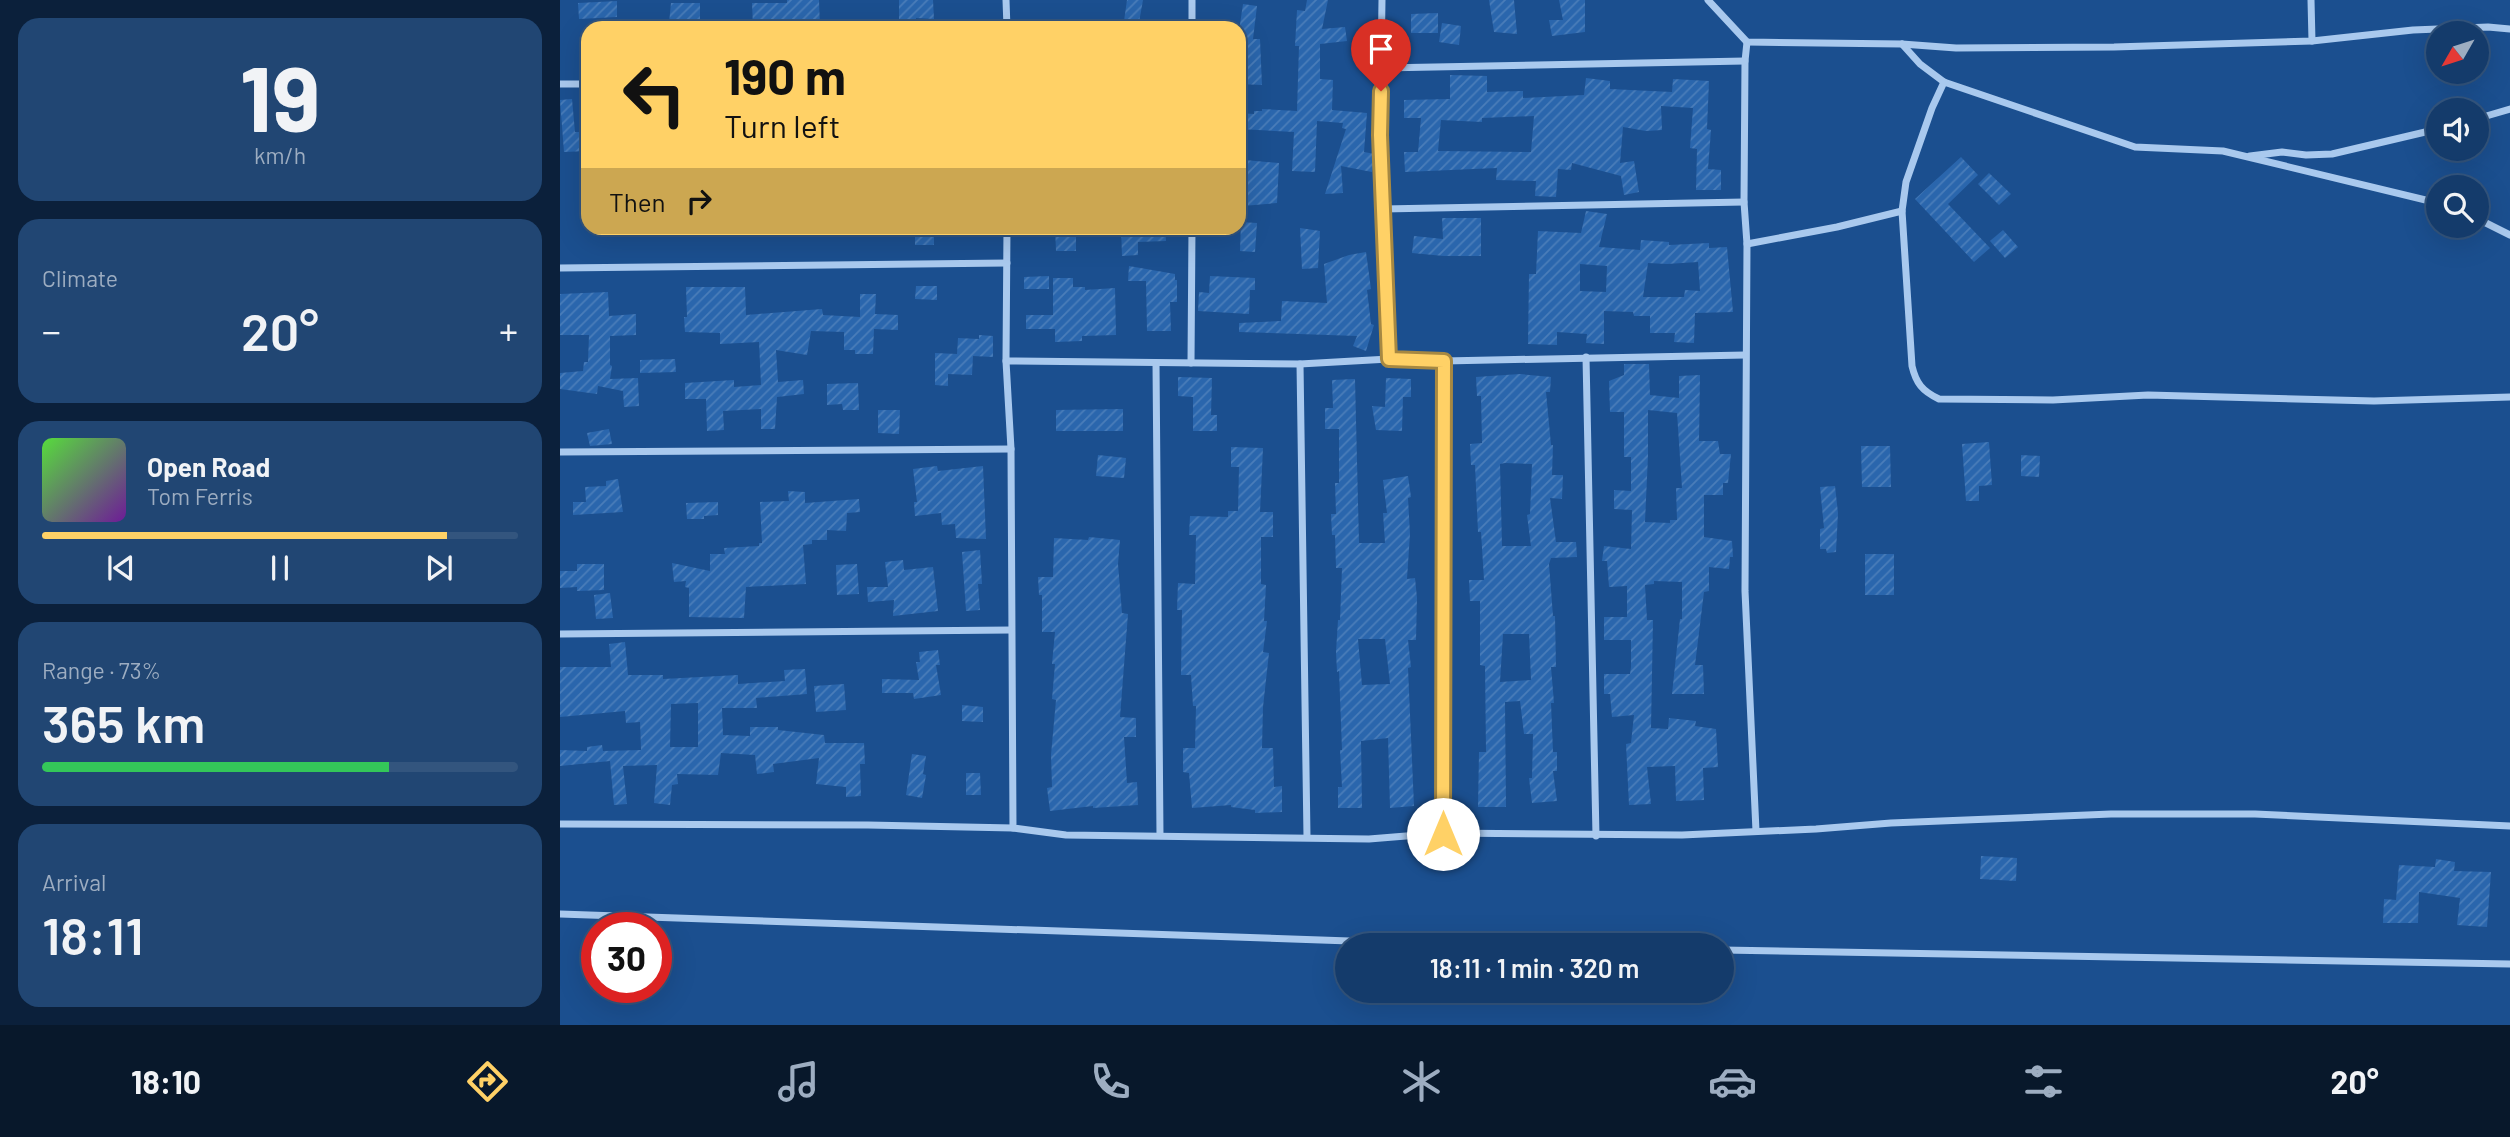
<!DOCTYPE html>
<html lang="en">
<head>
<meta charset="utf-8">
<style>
	:root { --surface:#143b6b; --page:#214673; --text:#f1f3f6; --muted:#9dadc1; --line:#33557e; --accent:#ffd166 }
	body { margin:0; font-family:Barlow,sans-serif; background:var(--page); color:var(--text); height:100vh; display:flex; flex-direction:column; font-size:26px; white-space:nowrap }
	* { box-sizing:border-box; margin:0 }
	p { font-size:23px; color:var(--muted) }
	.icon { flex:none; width:38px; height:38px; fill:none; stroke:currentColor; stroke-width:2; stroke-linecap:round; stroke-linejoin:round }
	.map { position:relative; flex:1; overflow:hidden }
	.panel { display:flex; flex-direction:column; gap:18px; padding:18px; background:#0b203b; width:560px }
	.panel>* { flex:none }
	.banner { position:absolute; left:21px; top:21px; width:665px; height:214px; border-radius:21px; box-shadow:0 7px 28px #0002,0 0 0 2px var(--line); background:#ffd166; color:#111; overflow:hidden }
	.needle { width:46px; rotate:231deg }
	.fabs { position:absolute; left:1866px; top:21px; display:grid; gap:14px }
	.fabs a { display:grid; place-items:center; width:63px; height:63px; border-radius:50%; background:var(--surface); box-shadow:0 7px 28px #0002,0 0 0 2px var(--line); font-size:35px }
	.speed { position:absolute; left:21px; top:912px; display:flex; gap:14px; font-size:35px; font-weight:700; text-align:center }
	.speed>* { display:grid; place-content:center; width:91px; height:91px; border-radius:50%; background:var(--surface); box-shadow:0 7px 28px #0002,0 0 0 2px var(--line); line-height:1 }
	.speed .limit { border:10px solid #d22; background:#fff; color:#111 }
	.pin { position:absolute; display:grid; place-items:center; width:60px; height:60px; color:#fff; margin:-72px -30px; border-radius:50% 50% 50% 0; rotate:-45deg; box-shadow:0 0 7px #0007 }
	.pin .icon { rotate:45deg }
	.me { position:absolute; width:77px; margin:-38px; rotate:0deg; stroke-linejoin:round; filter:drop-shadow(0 0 5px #0008) }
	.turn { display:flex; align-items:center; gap:24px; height:147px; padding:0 28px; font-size:32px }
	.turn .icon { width:91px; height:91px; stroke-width:2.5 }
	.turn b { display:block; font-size:49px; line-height:60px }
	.then { display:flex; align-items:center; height:66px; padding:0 28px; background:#0003; gap:14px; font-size:26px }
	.big { font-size:52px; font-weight:600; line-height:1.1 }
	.panel .card { flex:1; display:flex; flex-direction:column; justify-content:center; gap:10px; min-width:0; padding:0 24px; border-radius:21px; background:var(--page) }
	.panel .dial { align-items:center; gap:0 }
	.dial b { font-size:91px; line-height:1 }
	.song { display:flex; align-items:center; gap:21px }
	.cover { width:84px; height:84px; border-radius:10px; background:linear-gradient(135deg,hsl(110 70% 55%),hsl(280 70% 35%)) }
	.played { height:7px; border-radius:4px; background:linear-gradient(90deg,var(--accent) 85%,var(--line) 85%) }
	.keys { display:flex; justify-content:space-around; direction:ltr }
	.heat { display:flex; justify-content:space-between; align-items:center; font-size:38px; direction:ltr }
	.charge { height:10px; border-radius:5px; background:linear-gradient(90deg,#34c759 73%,var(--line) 0) }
	.trip { position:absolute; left:775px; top:933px; width:399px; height:70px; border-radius:35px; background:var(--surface); box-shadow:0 7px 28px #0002,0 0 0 2px var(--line); font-weight:600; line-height:70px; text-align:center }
	.menu { display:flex; height:112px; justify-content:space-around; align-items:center; background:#08182b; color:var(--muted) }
	.menu .icon { width:49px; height:49px }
	.menu .on { color:var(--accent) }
	.menu b { font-size:32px; color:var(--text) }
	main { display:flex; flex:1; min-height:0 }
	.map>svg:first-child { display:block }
	.building { fill:url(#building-hatch); fill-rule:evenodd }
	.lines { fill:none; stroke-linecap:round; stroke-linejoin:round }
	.street { stroke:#a9c9ee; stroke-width:7 }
	.route-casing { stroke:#a68842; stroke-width:18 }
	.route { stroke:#ffd166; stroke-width:12 }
</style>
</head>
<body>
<main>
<section class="panel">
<div class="card dial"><b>19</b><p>km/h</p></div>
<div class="card"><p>Climate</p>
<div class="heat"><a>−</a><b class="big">20°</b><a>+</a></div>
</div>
<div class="card">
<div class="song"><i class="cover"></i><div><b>Open Road</b><p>Tom Ferris</p></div></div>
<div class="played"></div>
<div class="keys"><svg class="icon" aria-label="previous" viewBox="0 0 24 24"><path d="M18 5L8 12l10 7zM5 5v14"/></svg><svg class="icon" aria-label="pause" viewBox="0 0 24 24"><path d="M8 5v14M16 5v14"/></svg><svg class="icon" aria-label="next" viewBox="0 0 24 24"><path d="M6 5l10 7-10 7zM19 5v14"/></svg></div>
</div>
<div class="card"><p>Range · 73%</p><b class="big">365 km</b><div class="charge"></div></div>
<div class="card"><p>Arrival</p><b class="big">18:11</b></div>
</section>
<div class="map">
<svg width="1950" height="1025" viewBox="0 0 1950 1025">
	<defs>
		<pattern id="building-hatch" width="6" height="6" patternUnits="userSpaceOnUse" patternTransform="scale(1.75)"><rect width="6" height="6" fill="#2a66ad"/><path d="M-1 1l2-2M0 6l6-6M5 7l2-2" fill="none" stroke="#4a7db9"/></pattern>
	</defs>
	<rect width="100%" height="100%" fill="#1b4f8f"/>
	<g class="building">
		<path d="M227,0h32l1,28 -67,-1 -1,-24h35z"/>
		<path d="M339,0h34l1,19 -18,-1v3h-17z"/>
		<path d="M567,0h16l-5,28h-15z"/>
		<path d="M747,0h21l-6,29 23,-2 2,14 -27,3v35l13,1 -1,30 35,3 -3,39 11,2 -3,18 -31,-6 2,27 -18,1 21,-65 -4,-1 1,-5 -26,-2 -2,51 -23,-1 2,-39 -55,-3v-16l15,1v-3h8v-2l35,2 2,-65h-4l2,-36 8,1z"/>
		<path d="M929,0h25l3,34 -23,-2z"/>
		<path d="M999,0h26v32l-33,4 -3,-16h14z"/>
		<path d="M57,1v16l-38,2 -1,-16z"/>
		<path d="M111,3h29v19l-31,1z"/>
		<path d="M683,4l14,2 -4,33h7l2,46 -23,-1v-53z"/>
		<path d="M878,13v20h-27v-19z"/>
		<path d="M882,23l19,3 -2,19 -20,-3z"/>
		<path d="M890,75l37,1v16l36,-1v7l61,-3 2,-17 24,3v8l62,3 1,-13 36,2 -2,48 4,1 -3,39 13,1v20h-25l1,-41 -7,-1 3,-40 -32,-2 1,24 -16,1 -23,-4 -3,36 14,-2 5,31 -15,3 -3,-19 -49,-13 -1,7 -13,-1 -2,28 -21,-1 1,-15 -40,-1 1,-12 -92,4 -1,-20h14l3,-34h-17v-18l46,-1zM974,116l-3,36 -93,-1 3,-31 41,2v-4z"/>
		<path d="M12,99l3,33h13v19l-24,1 -4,-52z"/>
		<path d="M1401,157l17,18 -30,29 42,44 -16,14 -59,-63z"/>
		<path d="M685,160l34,3 -2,40 -34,3z"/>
		<path d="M1429,173l22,21 -12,11 -21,-21z"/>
		<path d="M1026,211l21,3 -8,33 41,3 1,-10 28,2v3l40,-2v5l18,-1 6,65 -38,1 -1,30 -20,-1 1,-9h-25v-17h-16l-1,-4 -29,-1v33l-18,-1 1,-9 -30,-2v13l-29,-1 1,-70h7l2,-43 43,2zM1138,262l2,29 -15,-1 -1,7h-41l5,-34 19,1zM1020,264l27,2 -1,26 -26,-1z"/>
		<path d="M882,218h39v38h-37l-32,-3 2,-17 29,3z"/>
		<path d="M681,222l16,1 -2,29 -15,-1z"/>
		<path d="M495,228h21v23h-20z"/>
		<path d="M561,228h44l1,13 -28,1v13l-16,1z"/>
		<path d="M740,228l20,3 -2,37 -16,1z"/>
		<rect x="355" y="229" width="19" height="16"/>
		<path d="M1443,230l15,17 -13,11 -15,-17z"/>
		<path d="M806,252l5,37 -4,1 4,34 3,1 -8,26 -13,-5 4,-10 -118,-4v-9l42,-2 1,-20 45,2 -3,-39 25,-9z"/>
		<path d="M569,266l46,8v6h2v22h-7l1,29h-24l-1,-50h-18z"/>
		<path d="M489,276v13h-25v-12z"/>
		<path d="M650,276l45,2v12h-5l-1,24 -51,-3 1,-19 10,1z"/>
		<path d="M493,278h20v9h12v3l30,-2 1,47 -34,1v5l-27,1v-13h-29v-14h27z"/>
		<path d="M356,286h21v14l-22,-1z"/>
		<path d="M126,287h59l1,28 76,-6 1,6 37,2v-23h16l-1,20 23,1v15l-24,-1 -1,25h-18v-4h-11v-18l-33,-1 -4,24 -31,-5 2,32 25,-2 1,14 -27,3 -2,32h-14v-20l-38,2 1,19 -17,1 -1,-32h-21v-16l49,-3v7l27,-2 -2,-43 -39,2v-11l-35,-1 -1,-15h3z"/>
		<path d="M48,292l1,24 27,-2v21l-26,1v29l2,1 -2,13 28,-1 1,28 -15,1 -1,-16 -25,-5 -1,8 -37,-5v-16l23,-2 1,-9h4l1,-27h-29v-41z"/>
		<path d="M419,335l14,1v21l-20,-1 -1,19 -24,-1v12l-13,-1v-32l22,1 1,-16 21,1z"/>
		<path d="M115,359l1,13 -36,1v-13z"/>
		<path d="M1064,364h25l1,31 29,3v-22l21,-1 -1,66h19l2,13h11l-3,29h-5v12h-19v42l28,4 1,16h-3l-1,12 -20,-2v24l-5,1 -9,73h8l1,29h-32l8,-75h2v-37l-28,-1v3l-9,1 2,35h6l-2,108 17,1 1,-11 27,3 -1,5 21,3 2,38 -15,1 1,32 -28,1 -1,-35 -28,1 4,37 -22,1 -3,-61 5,-1 3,-28 -22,2 -2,-23h-6v-20h26l1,-7v-27h-27v-23h23v-31l-18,1 -2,-26h-5l2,-15 27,3 1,-39 -18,-1v-19l17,1v-34h-7v-45h-14l-1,-31 15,-6zM1088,410l29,3 5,75h-6l1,32h-7v3l-25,-1 3,-66z"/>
		<path d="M960,374l31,3 -1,15h-4l5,53h2l-1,30h11l-1,24 -12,-1 6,44h20l1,15 -26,1 -2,6 4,52h2l1,51h-5l3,36h-3l2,49h4v19h-4l4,30 -25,2 -3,-25h3l1,-44h-9l-4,-33 -15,1 1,105h-28l1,-55h7l-1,-86 -5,-1v-64h-10l-1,-21h15l-3,-48h-3l-3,-67h-4l-1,-21 12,-1 -1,-47h-4l-1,-19zM945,463l27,1 -2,50 -3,1 4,31h-29l-2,-82zM943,634h26l2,46 -31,2z"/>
		<path d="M618,377l34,1 -1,37h6v16h-24v-34l-15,-1z"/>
		<path d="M826,378l25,1v18h-8l-1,34 -26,-1 -4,-24 13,1z"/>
		<path d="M795,379l4,164h26l-2,-30h4l-4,-33 25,-4 3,21 -3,1 2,36 -3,45 8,-1 2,20 -1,42h-8l3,27 -3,1 6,138 -24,2 -2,-70 -27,3 1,67h-24v-21h4l-2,-37h2l-3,-79 -2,1 -1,-20 2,-32h2l2,-52h-6l-1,-33h-3l-1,-21h5l-1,-31h4v-54h-14v-21h8l-1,-28zM798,639h27l5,45 -28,1z"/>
		<path d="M298,383l1,27h-16l-1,-6 -15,1v-21z"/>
		<path d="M563,409v22h-67v-21z"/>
		<path d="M318,410h22l-1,24 -21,-1z"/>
		<path d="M49,429l3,15 -22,2 -3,-13z"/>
		<path d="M1429,442l3,43 -13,1v15h-13l-4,-57z"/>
		<path d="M1301,446h29l1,41h-29z"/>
		<path d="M671,447l32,1 -3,64h13v25h-12v47l5,1 -2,36h3l-4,31 6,1 -6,54 -1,41h11l1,39 8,-1v26l-27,1v-3l-24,-3v-2l-39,3 -3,-35 -6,-1v-24h12l1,-42h-3l-2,-31h-10l1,-65h-5l1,-27 17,1 1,-49h-7l1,-19 38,1v-6h10l1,-44h-8z"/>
		<path d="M538,455l28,3 -2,20 -28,-2z"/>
		<path d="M1461,455l19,1 -1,21 -18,-1z"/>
		<path d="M377,466l1,5 45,-5 3,73 -30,-1 -1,-14 -13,1 -1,-12 -26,3 -1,-14h3l-4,-33z"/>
		<path d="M58,479l5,33 -50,3v-13h13l-1,-15 21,-1v-5z"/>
		<path d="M1275,486l3,27 -2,39 -9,1 -1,-4h-6v-20l4,-1 -4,-41z"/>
		<path d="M228,491l17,1v11l54,-4 1,13 -13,1 -1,18 -19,-1v10h-15v4l-9,1 3,39 -60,3 -2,31 -55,-1v-29l-4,-1 1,-6 -12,1 -2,-19 38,8v-17h15l-1,-6 35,-2v-3h3l-2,-41 29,-1z"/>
		<path d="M158,502v13l-14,1v3h-17l-1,-16z"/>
		<path d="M529,537l31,3 -2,24 4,49 6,1 -8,103 16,1v19h-12l3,46 10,-1 1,23 -45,3v-2l-43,5 -3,-23 5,-1 -1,-32 5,-55 -4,-1 3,-35h-3l3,-32h-13v-37h-3l-1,-18h15l1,-39 34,2z"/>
		<path d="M420,550l2,34h-4l2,26 -14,1 -4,-59z"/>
		<rect x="1305" y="554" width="29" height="41"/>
		<path d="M343,560l1,10 29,-3 5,44 -45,5 1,-16 -26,2 -1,-15h21l-3,-25z"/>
		<path d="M17,564h27v26l-27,1v-4l-17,1v-17h17z"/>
		<path d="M297,564l2,30 -22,1 -1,-30z"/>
		<path d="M50,593l3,25 -17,1 -2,-24z"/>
		<path d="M65,642l3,33h35v4l75,-4v9l47,-3 -1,-11 21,-1 2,25 -51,4 1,10h-35l1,27 27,1v-9h28v3l46,5 1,8h39l1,21h-5l1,32 -15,1v-10l-30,-3 3,-26 -46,6 1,8 -17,2 -2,-19 -34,-2 -3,22 -41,-1 1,10 -6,1 -2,20 -16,-2 3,-38 -34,1 4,38 -13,1 -4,-44 -50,5v-16l27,1v-4l15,-2 1,6 38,-1 -1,-28 -14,1 -1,-12 -65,6v-50h51l-2,-23zM138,703v44h-28l1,-43z"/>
		<path d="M378,650l2,15h-4l5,30 -27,4 -1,-6h-31v-14l37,1 -3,-18h4l-1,-10z"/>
		<path d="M284,684l2,26 -30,2 -2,-26z"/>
		<path d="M402,705l21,2v15l-21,-1z"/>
		<path d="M352,754l14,2 -3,18 3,1 -4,23 -16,-3z"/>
		<path d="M406,773h14l1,22h-15z"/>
		<path d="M1421,856l36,2 -1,23 -36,-2z"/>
		<path d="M1876,859l19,3 -1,9 37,1 -4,55 -30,-2 3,-27 -41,-6 -1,31h-35l1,-24 12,1 3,-35 36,2z"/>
	</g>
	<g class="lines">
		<g class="street">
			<path d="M446,0l1,28"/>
			<path d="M822,0l-2,135 9,224"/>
			<path d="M1148,0l39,42 155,2 54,4 158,-1 198,-6 101,-11 75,-3 22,2"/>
			<path d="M1751,0l1,41"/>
			<path d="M632,28v-28"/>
			<path d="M1187,42l-2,19 -1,141 3,42 -2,347 11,240"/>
			<path d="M1342,44l18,20 24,18 191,65 88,4 215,52"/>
			<path d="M822,68l363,-7"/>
			<path d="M1384,82l-12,26 -26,74 -4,29 10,155c4,17 10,25 27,33l114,1 95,-5 226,6 136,-4"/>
			<path d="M0,84h28"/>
			<path d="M1916,119l34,-10"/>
			<path d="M1690,156l32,-4 24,3 26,-1 106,-25"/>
			<path d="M823,209l361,-7"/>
			<path d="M1916,218l34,17"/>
			<path d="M447,228l-1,133 5,88 2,379"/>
			<path d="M1187,244l90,-17 65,-16"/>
			<path d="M0,268l447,-5"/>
			<path d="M1026,357l10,479"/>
			<path d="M446,361l294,3 89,-5 55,2 301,-6"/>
			<path d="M596,363l4,472"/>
			<path d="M631,363l1,-135"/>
			<path d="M740,364l7,473"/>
			<path d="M0,452l451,-3"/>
			<path d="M0,634l451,-4"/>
			<path d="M0,824l308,1 145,3 53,7 303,4 74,-6 239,2 134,-6 75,-6 220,-9h144l255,12"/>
			<path d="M883,833l1,-472"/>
			<path d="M0,914l906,31"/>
			<path d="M1162,950l788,14"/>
		</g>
	</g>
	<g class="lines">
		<g class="route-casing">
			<path id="route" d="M821,91l-1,44 9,224 55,2 -1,473"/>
		</g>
		<use href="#route" class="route"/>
	</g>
</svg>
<div class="fabs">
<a><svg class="needle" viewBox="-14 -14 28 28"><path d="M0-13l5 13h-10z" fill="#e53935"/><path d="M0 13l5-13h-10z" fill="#9dadc1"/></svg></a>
<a><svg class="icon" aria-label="sound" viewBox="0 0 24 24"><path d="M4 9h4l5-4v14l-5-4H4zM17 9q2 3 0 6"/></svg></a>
<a><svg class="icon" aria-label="search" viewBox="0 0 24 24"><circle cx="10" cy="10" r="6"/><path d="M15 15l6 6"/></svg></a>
</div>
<div class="speed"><div class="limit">30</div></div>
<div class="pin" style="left:821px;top:91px;background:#d93025"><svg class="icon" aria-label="arrive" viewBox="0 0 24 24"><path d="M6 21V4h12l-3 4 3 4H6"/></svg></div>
<svg class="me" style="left:883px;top:834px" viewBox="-20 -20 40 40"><circle r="19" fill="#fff"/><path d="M0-13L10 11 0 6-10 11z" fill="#ffd166"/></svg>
<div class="trip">18:11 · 1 min · 320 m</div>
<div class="banner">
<div class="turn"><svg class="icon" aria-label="left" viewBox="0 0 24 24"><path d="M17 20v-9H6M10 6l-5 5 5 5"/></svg><div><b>190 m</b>Turn left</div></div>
<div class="then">Then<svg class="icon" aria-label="right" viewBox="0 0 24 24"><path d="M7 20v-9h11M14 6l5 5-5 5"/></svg></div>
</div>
</div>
</main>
<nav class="menu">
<b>18:10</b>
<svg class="icon on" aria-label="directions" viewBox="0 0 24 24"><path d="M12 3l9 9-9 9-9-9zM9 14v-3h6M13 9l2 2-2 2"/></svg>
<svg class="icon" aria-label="music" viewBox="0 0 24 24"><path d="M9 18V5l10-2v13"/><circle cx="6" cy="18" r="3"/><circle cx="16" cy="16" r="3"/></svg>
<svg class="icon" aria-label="phone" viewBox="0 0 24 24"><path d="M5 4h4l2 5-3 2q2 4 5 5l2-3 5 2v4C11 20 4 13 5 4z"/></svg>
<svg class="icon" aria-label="climate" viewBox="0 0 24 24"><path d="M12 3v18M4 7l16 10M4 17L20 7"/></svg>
<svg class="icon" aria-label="car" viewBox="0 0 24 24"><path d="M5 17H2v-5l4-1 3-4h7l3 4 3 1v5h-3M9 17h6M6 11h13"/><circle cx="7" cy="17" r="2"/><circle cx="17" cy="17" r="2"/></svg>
<svg class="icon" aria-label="filters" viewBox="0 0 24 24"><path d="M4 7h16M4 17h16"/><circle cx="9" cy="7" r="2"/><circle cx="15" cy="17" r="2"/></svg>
<b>20°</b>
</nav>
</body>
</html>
